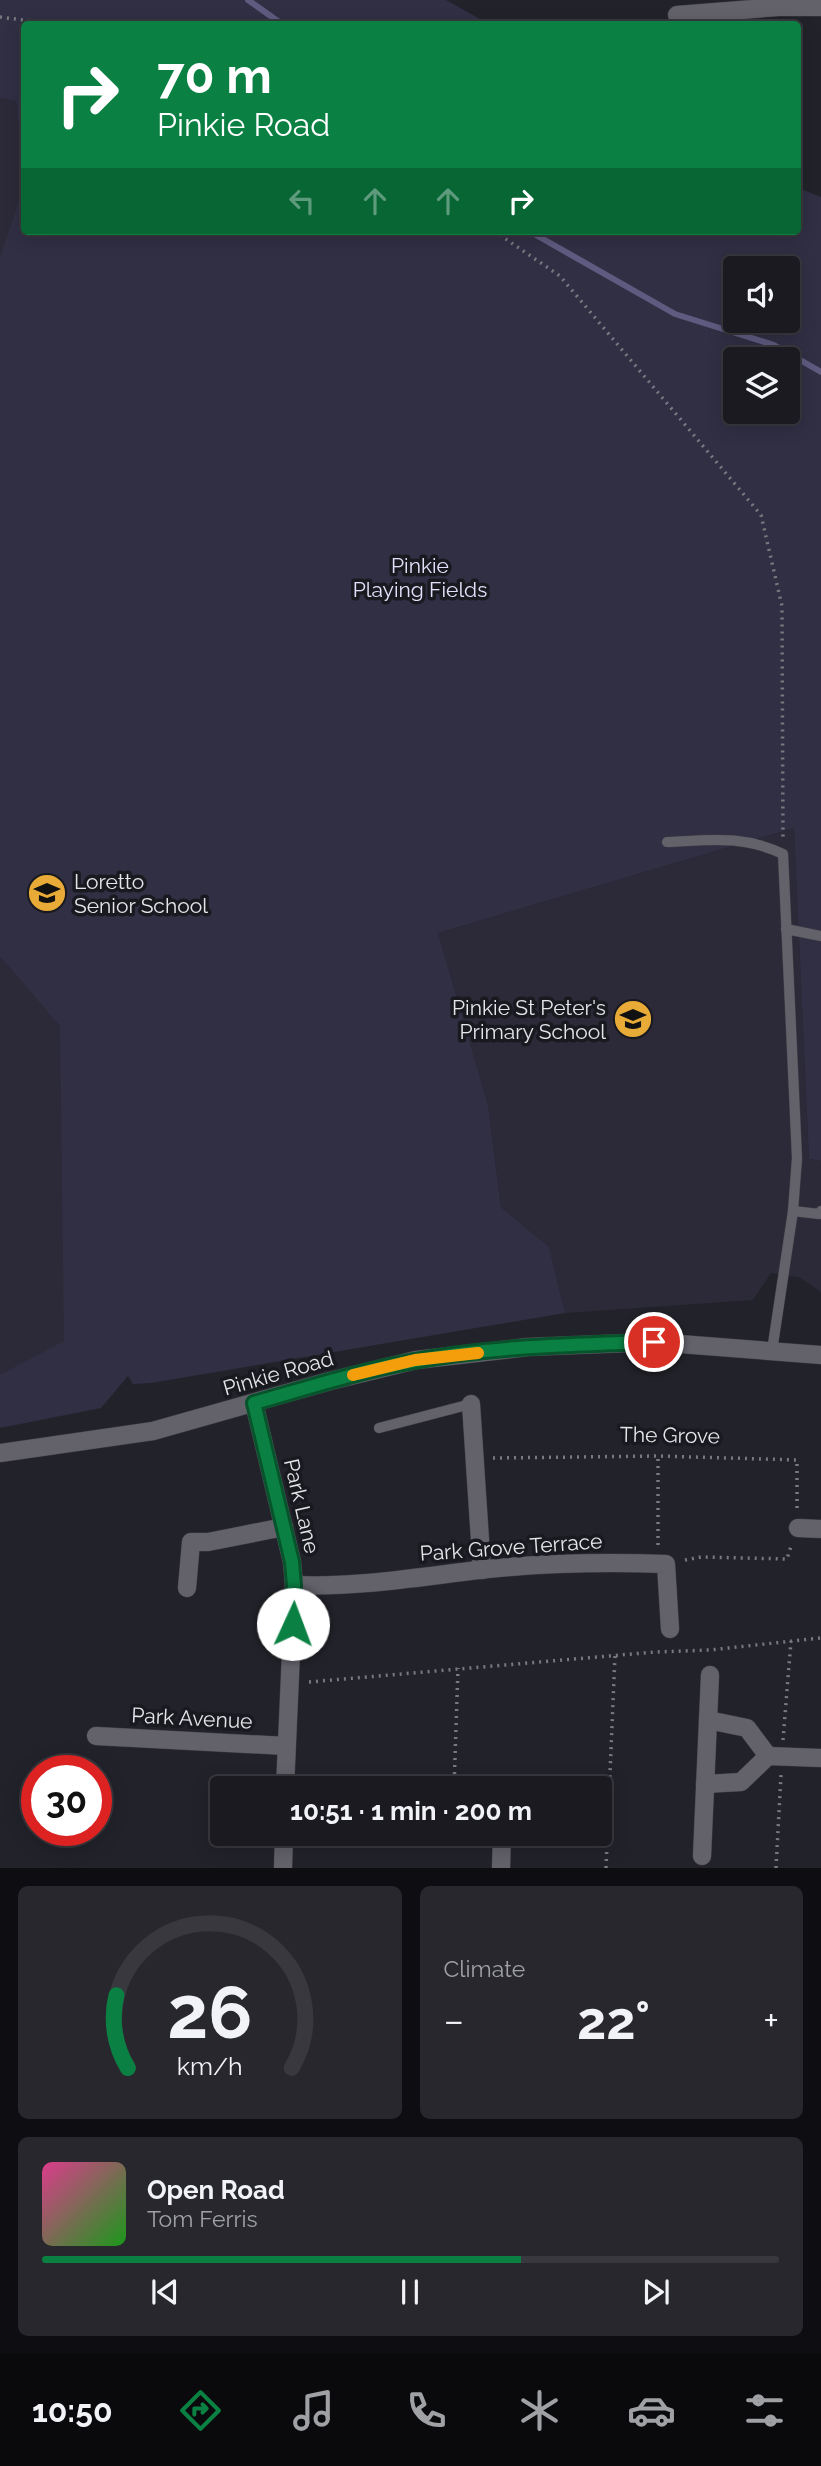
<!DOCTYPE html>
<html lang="en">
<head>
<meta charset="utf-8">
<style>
	:root { --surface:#1a1a20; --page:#27272d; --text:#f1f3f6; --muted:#9fa1a5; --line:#38383e; --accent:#0b8043 }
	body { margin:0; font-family:Raleway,sans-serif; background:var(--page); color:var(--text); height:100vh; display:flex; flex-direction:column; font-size:26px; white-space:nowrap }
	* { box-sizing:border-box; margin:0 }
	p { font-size:23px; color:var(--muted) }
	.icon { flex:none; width:38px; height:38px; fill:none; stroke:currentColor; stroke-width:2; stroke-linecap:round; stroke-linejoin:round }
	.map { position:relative; height:1868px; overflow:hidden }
	.details { display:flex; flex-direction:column; gap:18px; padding:18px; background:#0e0e12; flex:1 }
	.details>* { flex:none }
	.top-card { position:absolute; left:21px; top:21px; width:780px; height:214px; border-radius:7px; box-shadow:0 4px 18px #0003,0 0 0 2px var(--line); background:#0b8043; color:#fff; overflow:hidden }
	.controls { position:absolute; left:723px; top:256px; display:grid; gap:14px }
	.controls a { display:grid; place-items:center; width:77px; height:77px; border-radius:7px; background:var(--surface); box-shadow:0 4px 18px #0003,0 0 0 2px var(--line); font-size:35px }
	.speed { position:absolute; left:21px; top:1755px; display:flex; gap:14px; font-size:35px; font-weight:700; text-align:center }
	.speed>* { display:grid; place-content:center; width:91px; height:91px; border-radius:50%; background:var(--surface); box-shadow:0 4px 18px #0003,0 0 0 2px var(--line); line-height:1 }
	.speed .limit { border:10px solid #d22; background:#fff; color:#111 }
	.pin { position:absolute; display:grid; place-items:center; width:60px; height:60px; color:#fff; margin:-30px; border:4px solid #fff; border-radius:50%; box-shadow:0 2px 7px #0007 }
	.me { position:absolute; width:77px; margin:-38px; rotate:2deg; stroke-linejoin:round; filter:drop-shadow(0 0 5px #0008) }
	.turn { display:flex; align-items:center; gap:24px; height:147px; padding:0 21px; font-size:32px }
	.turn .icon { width:91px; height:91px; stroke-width:2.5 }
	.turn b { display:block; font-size:49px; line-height:60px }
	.lanes { display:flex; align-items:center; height:66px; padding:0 21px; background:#0003; justify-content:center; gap:35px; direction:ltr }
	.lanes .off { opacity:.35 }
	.big { font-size:52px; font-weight:700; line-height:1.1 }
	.details .card { flex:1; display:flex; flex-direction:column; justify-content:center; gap:10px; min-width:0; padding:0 24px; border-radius:10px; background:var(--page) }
	.details .dial { align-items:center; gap:0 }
	.dial svg { height:182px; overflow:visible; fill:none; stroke:var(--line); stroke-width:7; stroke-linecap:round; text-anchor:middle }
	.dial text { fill:var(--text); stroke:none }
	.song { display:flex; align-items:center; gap:21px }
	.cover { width:84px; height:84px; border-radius:10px; background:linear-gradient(135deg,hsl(330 70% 55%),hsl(120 70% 35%)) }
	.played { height:7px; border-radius:4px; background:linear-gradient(90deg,var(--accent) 65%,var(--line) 65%) }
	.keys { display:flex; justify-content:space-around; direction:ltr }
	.heat { display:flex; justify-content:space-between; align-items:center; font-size:38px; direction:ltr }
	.details .tiles { flex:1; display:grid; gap:18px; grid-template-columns:1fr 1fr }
	.card:last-child { grid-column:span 2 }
	.trip { position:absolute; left:210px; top:1776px; width:402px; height:70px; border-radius:7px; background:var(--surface); box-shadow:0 4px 18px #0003,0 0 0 2px var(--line); font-weight:700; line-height:70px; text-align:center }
	.tab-bar { display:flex; height:112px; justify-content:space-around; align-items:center; background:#0a0a0d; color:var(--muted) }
	.tab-bar .icon { width:49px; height:49px }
	.tab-bar .active { color:var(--accent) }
	.tab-bar b { font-size:32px; color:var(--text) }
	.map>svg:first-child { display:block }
	.built { fill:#2c2a38 }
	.green { fill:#312f44; fill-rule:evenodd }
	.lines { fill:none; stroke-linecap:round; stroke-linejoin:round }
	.stream { stroke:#5f5b80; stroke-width:6 }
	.lane-casing { stroke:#403f46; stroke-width:11 }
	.street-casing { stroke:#403f46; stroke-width:19 }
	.secondary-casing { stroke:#403f46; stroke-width:19 }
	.path { stroke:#797980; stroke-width:3.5; stroke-dasharray:2 5; stroke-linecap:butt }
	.lane { stroke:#63626b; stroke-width:10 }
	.street { stroke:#63626b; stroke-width:18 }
	.secondary { stroke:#63626b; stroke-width:18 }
	.route-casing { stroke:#07532c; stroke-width:18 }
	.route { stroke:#0b8043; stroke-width:12 }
	.slow { stroke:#f59e0b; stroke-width:12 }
	.labels { text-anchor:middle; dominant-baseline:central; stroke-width:7; stroke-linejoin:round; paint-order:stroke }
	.park-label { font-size:21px; fill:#e2e0fa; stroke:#191920 }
	.poi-label { font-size:21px; fill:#e4e4e9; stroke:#191920; text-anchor:start }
	.street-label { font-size:21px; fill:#e4e4e9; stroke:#191920 }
</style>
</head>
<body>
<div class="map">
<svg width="821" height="1868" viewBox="0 0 821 1868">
	<rect width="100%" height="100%" fill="#22222a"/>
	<g class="built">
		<path d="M0,98l16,3 8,75v55l95,1128 -119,53z"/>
		<path d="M794,828l15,331 12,2v131l-22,-15 -28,-4 -18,27 -188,13 -16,-66 -48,-40 -13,-102 -50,-172z"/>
	</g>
	<g class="green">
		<path d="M0,0h446l43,24h-465v153l-8,-76 -16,-3z"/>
		<path d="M24,186v45h774v-43l23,9v964l-12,-2 -15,-331 -356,105 50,172 13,102 48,40 16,66 -414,70 -18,1 -5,-8 -27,32 -101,20v-53l64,-34 -4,-315 -60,-70v-698zM735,268h53v52h-53zM735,359h53v52h-53z"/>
	</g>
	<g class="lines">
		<g class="stream">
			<path d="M248,0l34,24"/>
			<path d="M529,231l146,83 99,31 47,27"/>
		</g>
		<g class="lane-casing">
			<g id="lane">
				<path d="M667,842c43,-2 76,-7 116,12l14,304 -4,53 -21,140"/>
				<path d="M786,929l35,7"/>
				<path d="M793,1211l26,3 2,-3"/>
				<path d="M379,1428l92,-24"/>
			</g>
		</g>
		<g class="street-casing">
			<g id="street">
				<path d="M677,15l101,-8h43"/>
				<path d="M254,1403l38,159 2,23 -9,203"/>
				<path d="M471,1404l11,166"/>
				<path d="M798,1528l23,1"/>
				<path d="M294,1585c64,3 130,-9 194,-16 58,-6 119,-7 178,-5l4,65"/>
				<path d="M187,1588l4,-46h17l76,-15"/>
				<path d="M708,1720l39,8 21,28"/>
				<path d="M96,1736l190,10"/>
				<path d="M705,1784l36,-2 27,-26 53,2"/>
				<path d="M702,1856l8,-181"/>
				<path d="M283,1868l1,-34"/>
				<path d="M501,1868l1,-34"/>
			</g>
		</g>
		<g class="secondary-casing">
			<path id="secondary" d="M0,1453l153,-22 177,-50 86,-21 112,-13 126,-5 167,13"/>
		</g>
		<g class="path">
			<path d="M0,17l54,7"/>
			<path d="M494,231l66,45 201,239 21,91 1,234"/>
			<path d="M493,1458l165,-2 139,4v49"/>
			<path d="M658,1545v-89"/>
			<path d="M685,1560l16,-3 86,2 5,-16"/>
			<path d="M309,1682l346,-30 55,-2 111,-12"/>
			<path d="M783,1740l8,-99"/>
			<path d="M454,1788l4,-120"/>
			<path d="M606,1868l9,-213"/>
			<path d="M776,1868l5,-93"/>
		</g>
		<use href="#lane" class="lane"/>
		<use href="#street" class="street"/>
		<use href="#secondary" class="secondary"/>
	</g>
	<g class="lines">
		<g class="route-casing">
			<path id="route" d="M293,1624l1,-39 -2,-23 -38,-159c53,-15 106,-32 160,-42 79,-15 160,-16 240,-19"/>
		</g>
		<use href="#route" class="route"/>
		<path class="slow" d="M353,1375l62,-15 63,-7"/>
	</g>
	<defs>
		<g id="school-disc" transform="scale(2.0125)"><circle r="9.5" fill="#e8ab37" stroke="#191920"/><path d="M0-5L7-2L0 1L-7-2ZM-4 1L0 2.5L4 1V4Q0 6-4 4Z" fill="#111"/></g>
	</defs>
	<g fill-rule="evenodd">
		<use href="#school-disc" x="47" y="893"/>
		<use href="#school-disc" x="633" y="1019"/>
	</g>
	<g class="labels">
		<g class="park-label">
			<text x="420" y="565">Pinkie<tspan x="420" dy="24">Playing Fields</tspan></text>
		</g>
		<g class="poi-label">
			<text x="74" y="881">Loretto<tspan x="74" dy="24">Senior School</tspan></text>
			<text x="606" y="1007" text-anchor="end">Pinkie St Peter's<tspan x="606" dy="24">Primary School</tspan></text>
		</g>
		<g class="street-label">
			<text transform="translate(278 1373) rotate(-16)">Pinkie Road</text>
			<text transform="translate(670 1435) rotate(1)">The Grove</text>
			<text transform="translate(302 1506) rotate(77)">Park Lane</text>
			<text transform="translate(511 1547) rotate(-4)">Park Grove Terrace</text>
			<text transform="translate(192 1718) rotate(3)">Park Avenue</text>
		</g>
	</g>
</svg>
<div class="controls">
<a><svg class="icon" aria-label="sound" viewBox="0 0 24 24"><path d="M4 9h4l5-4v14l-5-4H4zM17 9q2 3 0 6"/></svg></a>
<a><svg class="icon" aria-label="layers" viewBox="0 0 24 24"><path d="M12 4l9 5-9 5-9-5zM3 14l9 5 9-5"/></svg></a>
</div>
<div class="speed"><div class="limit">30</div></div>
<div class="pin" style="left:654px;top:1342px;background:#d93025"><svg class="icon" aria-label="arrive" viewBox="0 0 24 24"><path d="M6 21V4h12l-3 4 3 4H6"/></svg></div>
<svg class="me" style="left:293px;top:1624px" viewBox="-20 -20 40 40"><circle r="19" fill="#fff"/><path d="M0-13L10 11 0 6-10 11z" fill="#0b8043"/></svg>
<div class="trip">10:51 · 1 min · 200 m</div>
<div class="top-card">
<div class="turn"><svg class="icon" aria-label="right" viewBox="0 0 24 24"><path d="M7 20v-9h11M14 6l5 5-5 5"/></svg><div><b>70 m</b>Pinkie Road</div></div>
<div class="lanes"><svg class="icon off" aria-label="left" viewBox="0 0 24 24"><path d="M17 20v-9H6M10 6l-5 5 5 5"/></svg><svg class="icon off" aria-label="ahead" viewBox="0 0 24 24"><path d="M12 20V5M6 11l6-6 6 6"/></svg><svg class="icon off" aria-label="ahead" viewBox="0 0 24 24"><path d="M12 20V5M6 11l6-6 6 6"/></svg><svg class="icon" aria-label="right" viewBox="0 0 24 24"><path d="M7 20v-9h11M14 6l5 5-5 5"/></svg></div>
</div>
</div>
<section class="details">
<div class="tiles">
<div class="card dial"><svg viewBox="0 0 100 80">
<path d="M14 69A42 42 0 1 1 86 69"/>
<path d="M14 69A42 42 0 0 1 9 37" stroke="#0b8043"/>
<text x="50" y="56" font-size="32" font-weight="700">26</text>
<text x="50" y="72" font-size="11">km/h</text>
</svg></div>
<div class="card"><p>Climate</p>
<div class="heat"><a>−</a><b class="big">22°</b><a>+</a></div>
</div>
<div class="card">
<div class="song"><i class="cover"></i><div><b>Open Road</b><p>Tom Ferris</p></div></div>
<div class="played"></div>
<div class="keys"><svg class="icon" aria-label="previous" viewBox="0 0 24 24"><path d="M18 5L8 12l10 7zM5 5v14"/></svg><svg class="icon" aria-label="pause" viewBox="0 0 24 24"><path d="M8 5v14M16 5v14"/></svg><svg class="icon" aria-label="next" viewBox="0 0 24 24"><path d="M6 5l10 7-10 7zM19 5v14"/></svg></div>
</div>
</div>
</section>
<nav class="tab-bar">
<b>10:50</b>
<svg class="icon active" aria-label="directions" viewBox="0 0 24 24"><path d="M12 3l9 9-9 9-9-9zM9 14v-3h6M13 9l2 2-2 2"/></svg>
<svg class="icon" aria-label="music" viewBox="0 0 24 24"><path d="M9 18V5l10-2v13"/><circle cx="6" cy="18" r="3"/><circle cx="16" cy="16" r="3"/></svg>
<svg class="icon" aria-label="phone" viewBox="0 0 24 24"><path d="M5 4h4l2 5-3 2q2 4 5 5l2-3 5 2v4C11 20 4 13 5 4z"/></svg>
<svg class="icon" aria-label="climate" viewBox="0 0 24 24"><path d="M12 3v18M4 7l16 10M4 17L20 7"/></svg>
<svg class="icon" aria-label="car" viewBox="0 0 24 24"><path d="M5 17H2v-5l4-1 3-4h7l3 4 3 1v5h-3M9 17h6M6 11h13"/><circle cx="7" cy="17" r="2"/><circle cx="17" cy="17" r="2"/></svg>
<svg class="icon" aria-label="filters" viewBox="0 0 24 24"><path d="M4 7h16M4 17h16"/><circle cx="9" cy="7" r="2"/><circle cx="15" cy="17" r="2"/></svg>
</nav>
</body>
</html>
